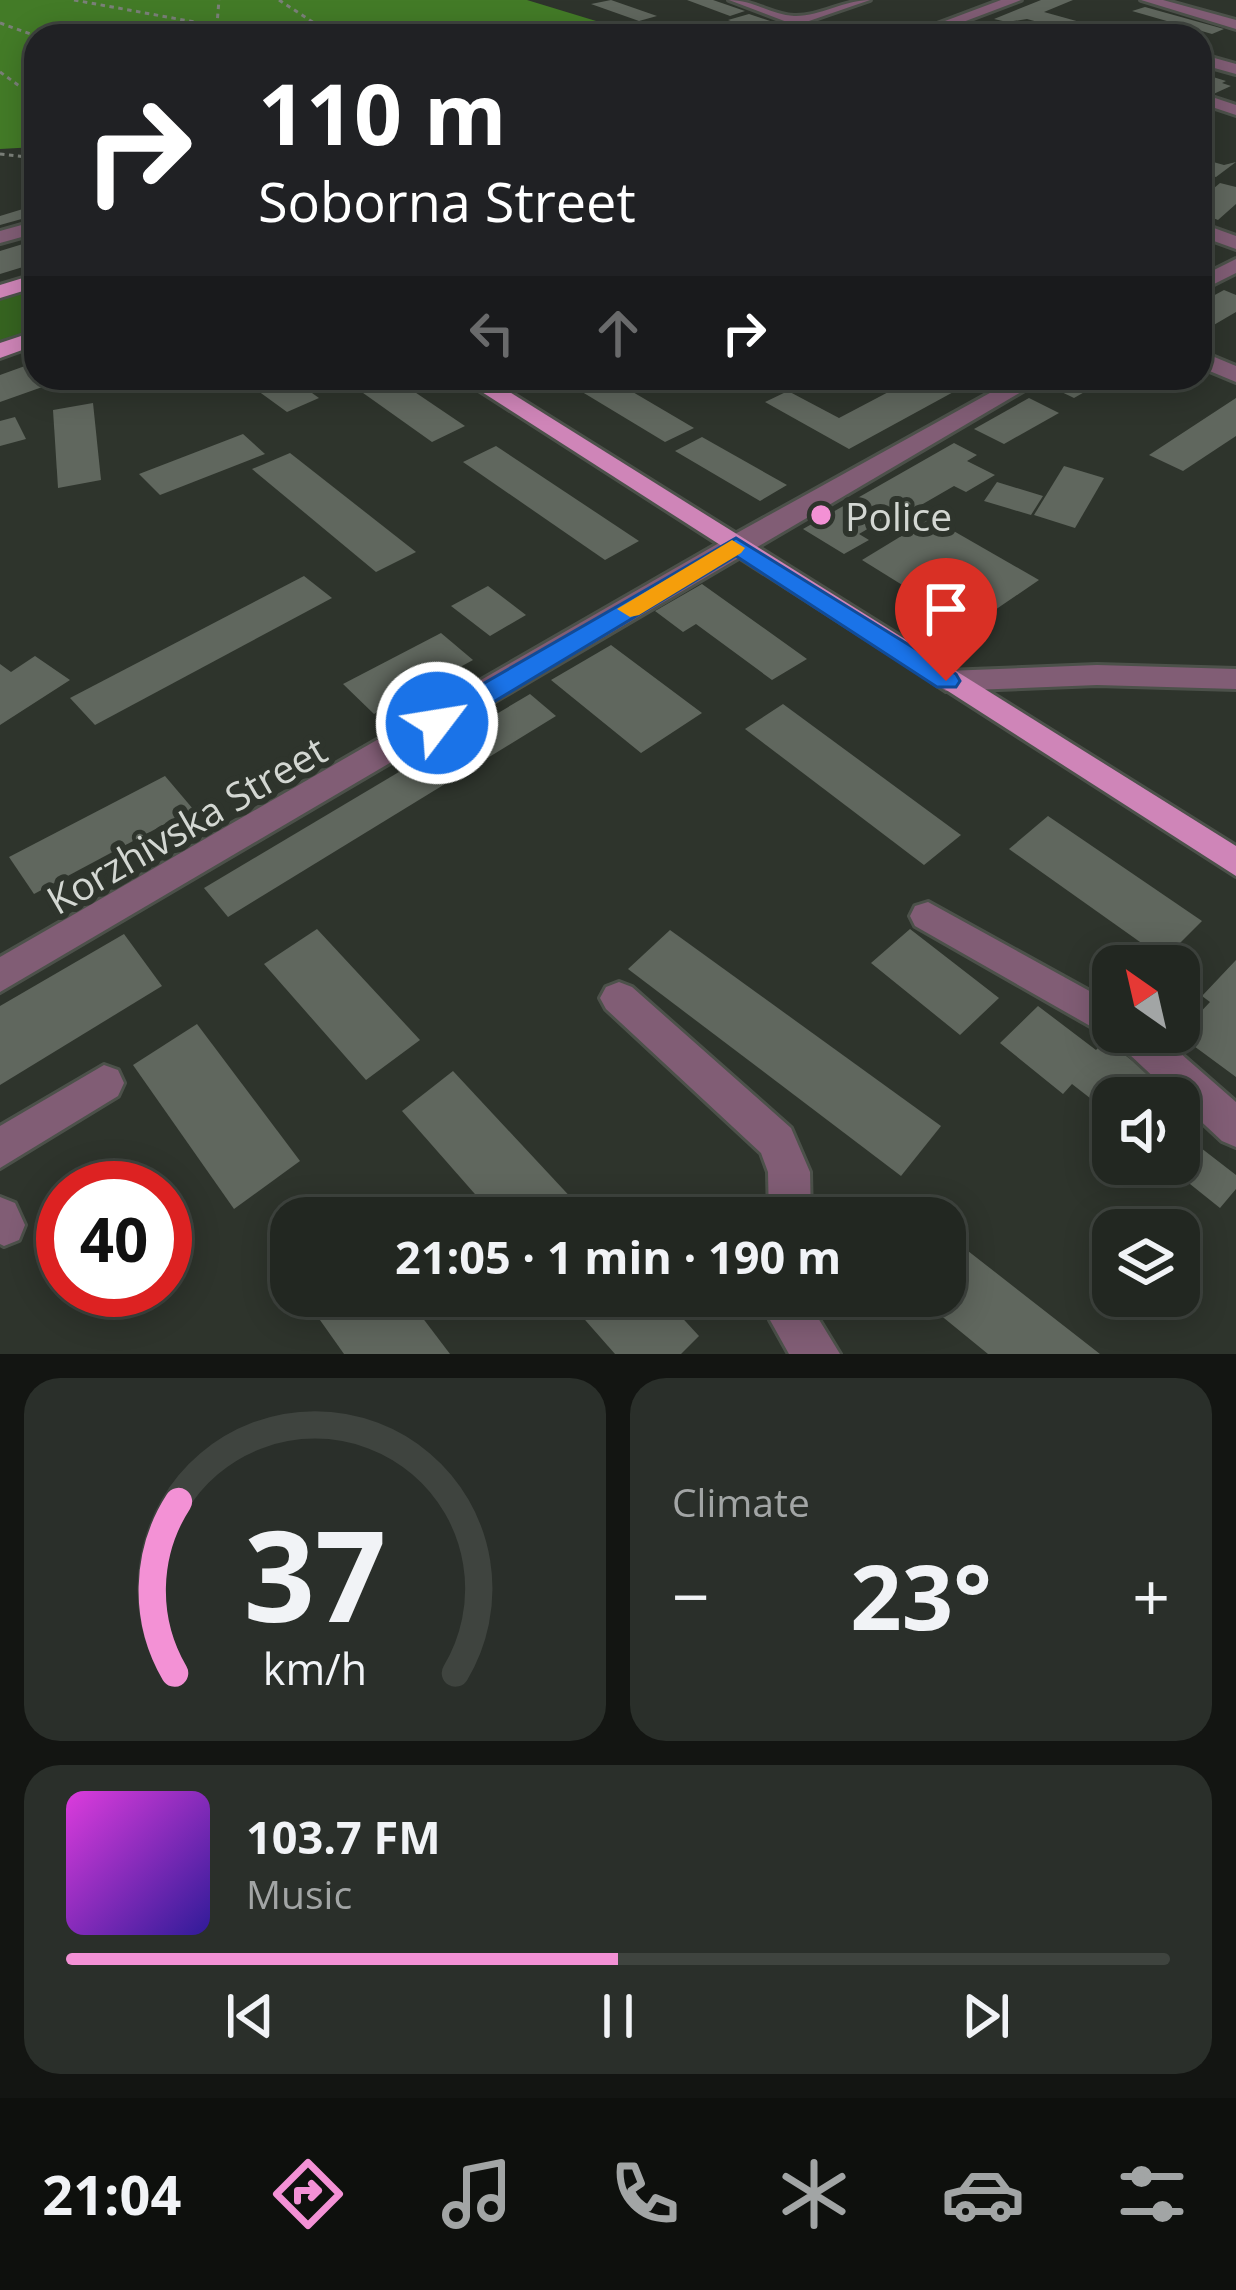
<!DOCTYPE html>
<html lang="en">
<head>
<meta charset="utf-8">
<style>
	:root { --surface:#222721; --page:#2a2f2a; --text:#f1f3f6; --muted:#a2a5a5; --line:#3f443f; --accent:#f391d5 }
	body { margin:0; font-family:"Open Sans",sans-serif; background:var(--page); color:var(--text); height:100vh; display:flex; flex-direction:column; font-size:45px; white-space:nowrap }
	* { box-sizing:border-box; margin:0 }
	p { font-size:39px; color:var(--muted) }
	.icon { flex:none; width:66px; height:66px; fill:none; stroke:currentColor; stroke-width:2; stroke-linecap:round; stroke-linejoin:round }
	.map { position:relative; height:1354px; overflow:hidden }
	.side { display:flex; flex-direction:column; gap:24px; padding:24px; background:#131512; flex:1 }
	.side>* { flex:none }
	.hud { position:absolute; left:24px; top:24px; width:1188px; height:366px; border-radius:36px; box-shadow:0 6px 30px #0003,0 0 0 3px var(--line); background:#202124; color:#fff; overflow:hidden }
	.needle { width:78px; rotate:326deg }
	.controls { position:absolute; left:1092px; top:945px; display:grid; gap:24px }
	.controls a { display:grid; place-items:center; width:108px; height:108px; border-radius:24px; background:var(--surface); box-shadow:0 6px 30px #0003,0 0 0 3px var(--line); font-size:60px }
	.speed { position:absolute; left:36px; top:1161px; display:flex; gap:24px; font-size:60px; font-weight:700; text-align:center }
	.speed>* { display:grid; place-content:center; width:156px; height:156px; border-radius:50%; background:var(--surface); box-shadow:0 6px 30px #0003,0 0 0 3px var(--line); line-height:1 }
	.speed .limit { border:18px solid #d22; background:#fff; color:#111 }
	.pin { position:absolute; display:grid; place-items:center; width:102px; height:102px; color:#fff; margin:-123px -51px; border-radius:50% 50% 50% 0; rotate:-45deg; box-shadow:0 0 12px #0007 }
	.pin .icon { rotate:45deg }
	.me { position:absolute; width:132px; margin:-66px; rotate:59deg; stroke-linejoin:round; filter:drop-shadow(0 0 9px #0008) }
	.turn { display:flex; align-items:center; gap:42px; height:252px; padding:0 36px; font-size:54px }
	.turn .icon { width:156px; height:156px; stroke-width:2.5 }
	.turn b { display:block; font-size:84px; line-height:102px }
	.lanes { display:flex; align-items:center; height:114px; padding:0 36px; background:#0003; justify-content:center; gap:60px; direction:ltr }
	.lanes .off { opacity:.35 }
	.big { font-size:90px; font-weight:700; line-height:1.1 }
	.side .card { flex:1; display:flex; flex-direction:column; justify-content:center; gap:18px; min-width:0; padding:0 42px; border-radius:36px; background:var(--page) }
	.side .dial { align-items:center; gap:0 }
	.dial svg { height:312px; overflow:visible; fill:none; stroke:var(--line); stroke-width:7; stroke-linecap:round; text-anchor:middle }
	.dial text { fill:var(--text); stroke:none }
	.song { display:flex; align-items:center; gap:36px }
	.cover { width:144px; height:144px; border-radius:18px; background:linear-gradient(135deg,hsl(300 70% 55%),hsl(250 70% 35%)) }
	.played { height:12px; border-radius:6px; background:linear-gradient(90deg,var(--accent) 50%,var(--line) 50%) }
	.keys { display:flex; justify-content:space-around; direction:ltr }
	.heat { display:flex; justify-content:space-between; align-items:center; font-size:66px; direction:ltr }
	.side .tiles { flex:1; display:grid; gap:24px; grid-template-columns:1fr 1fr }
	.card:last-child { grid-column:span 2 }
	.trip { position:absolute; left:270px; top:1197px; width:696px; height:120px; border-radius:36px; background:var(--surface); box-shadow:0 6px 30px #0003,0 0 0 3px var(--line); font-weight:700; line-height:120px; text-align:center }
	.menu { display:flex; height:192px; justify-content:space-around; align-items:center; background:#0e100d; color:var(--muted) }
	.menu .icon { width:84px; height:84px }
	.menu .current { color:var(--accent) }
	.menu b { font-size:54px; color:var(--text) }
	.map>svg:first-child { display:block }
	.green { fill:#366420 }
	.forest { fill:#437b27 }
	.building { fill:#60675e }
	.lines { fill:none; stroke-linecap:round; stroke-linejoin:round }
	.minor-casing { stroke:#4c514a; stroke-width:6 }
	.major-casing { stroke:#4c514a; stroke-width:6 }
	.path { stroke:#7b8079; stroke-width:3; stroke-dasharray:4.5 4.5; stroke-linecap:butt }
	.minor { fill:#815d75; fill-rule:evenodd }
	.major { fill:#cf85b8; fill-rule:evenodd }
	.route { fill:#1a73e8; stroke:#114b97; stroke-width:3 }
	.slow { fill:#f59e0b }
	.poi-dot { fill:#f391d5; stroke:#2e342c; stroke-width:4.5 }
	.labels { text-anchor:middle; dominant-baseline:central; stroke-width:12; stroke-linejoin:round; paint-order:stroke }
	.poi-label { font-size:39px; fill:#d3d7d2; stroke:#2e342c; text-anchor:start }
	.street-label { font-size:39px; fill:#d3d7d2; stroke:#2e342c }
</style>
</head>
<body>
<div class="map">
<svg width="1236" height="1354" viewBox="0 0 1236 1354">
	<rect width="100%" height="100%" fill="#2e342c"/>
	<path class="green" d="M36,288v46l-36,12v-46z"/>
	<path class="forest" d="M0,0h527l102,31 -8,5h-158l-53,-13 -20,13 -59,-4 -295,4v111l-36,2z"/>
	<g class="building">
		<path d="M611,0l46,16 -18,5 -48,-17z"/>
		<path d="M687,0h26l32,11 -15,5z"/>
		<path d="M1041,0h32l-29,12 36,10 -16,7 -37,-10 -20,3 -13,-3z"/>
		<path d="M1145,7l79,22 -12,5 -80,-23z"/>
		<path d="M749,14l27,9 -21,7 -27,-10z"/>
		<path d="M1200,73l26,8 -4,2 9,3 -22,10 -9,-3z"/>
		<path d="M1206,160l18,5 12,-3 -20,15 -16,-4z"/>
		<path d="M1220,183l16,4v17l-18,16 -18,-7v-13z"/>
		<path d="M36,205v10l-36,10v-9z"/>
		<path d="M36,240v23l-36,11v-23z"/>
		<path d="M1224,290l12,5v17l-36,21v-30z"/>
		<path d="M36,362v16l29,1 -65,23v-27z"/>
		<path d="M278,378h13l28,20 -32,14 -33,-24z"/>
		<path d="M342,378h52l71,48 -33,16z"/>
		<path d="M559,378h50l85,50 -29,14z"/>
		<path d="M741,378h40l6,3 -20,11z"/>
		<path d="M915,378h64l-130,71 -84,-47 23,-11 51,27z"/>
		<path d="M1060,378h49l-35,20 -27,-13z"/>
		<path d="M1029,398l30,15 -55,31 -30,-15z"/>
		<path d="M1236,398v38l-53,35 -34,-16z"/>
		<path d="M93,403l8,77 -43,8 -5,-78z"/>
		<path d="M15,417l11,22 -26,7v-25z"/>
		<path d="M243,434l22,20 -105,41 -21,-21z"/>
		<path d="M702,437l85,48 -27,16 -85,-50z"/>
		<path d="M954,443l23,12 -10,6 28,14 -29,17 -12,-6 -45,26 -6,-4 -44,26 10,6 -25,14 -41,-25z"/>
		<path d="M496,446l143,95 -34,19 -142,-98z"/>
		<path d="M290,453l126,99 -40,20 -124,-103z"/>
		<path d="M1064,466l40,12 -29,50 -41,-13z"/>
		<path d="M997,482l46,14 -12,19 -47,-14z"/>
		<path d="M931,518l108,62 -69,47 -108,-67z"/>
		<path d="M304,576l28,22 -237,127 -25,-27z"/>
		<path d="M702,584l105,75 -35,21 -76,-56 -13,8 -28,-21z"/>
		<path d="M488,586l38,29 -36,21 -39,-30z"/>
		<path d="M441,633l32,27 -99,54 -31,-30z"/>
		<path d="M611,645l91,68 -61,40 -90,-73z"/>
		<path d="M35,656l35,24 -70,45v-61l11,8z"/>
		<path d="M530,694l26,22 -328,201 -24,-29z"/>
		<path d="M783,704l178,131 -37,30 -179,-136z"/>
		<path d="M165,776l28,33 -159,85 -25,-37z"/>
		<path d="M1048,816l154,105 -38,38 -155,-110z"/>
		<path d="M317,929l103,111 -54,40 -102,-116z"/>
		<path d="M910,929l89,69 -39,37 -89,-72z"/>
		<path d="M670,930l271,196 -40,50 -273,-207z"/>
		<path d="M124,934l38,52 -162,99v-79z"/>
		<path d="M1236,960v117l-57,-42 31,-33 -8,-6z"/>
		<path d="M1038,1006l58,44 9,-10 66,50 -7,8h-51v18l-41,-32 -9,10 -63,-51z"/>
		<path d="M197,1024l103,137 -66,48 -101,-144z"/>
		<path d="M453,1071l137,147h-94l-94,-107z"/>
		<path d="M1179,1131l57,44v14l-16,19 -55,-44h14z"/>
		<path d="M945,1233l155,121h-112l-71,-58h28z"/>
		<path d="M303,1296h103l44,58h-106z"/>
		<path d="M564,1296h98l37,40 -18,18h-66z"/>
	</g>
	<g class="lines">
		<g class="minor-casing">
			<g id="minor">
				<path d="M729,0c24,0 43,15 65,16 25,1 50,-16 76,-16l-61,21 7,15h-14l-2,-9z"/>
				<path d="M1001,0h20l-95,36h-21z"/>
				<path d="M1141,0h22l73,20v9z"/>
				<path d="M1095,26l28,7 2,3h-52z"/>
				<path d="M1200,54l36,10v10l-36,-10z"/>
				<path d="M1200,93l36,12v10l-36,-12z"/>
				<path d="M36,221v12l-36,10v-12z"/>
				<path d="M1200,223l36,13v13l-36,-13z"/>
				<path d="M1236,259v14l-36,18v-14z"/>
				<path d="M1200,351l36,15v16l-36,-15z"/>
				<path d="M1017,378h28l-1045,614v-35l726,-418z"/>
				<path d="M1097,665l139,4v20l-139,-4 -151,6 -15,-10 15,-10z"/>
				<path d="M928,902l185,102v28h43l80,70v45l-14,-6 -109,-102 -198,-113 -5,-10 5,-10z"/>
				<path d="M619,982l13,5 159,141 19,44 1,46h-42l-1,-46 -7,-19 -155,-144 -6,-11 6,-11z"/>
				<path d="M104,1065l14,5 6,13 -6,13 -118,72v-42z"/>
				<path d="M0,1197l15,6 10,22 -6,15 -15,6 -4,-2z"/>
				<path d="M770,1296h44l1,17 25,41h-51l-19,-34z"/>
			</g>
		</g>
		<g class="major-casing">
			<g id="major">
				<path d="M36,274v13l-36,11v-13z"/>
				<path d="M36,331v14l-36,13v-15z"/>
				<path d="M460,378h27l749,468v30z"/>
			</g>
		</g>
		<g class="path">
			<path d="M74,0l197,36"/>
			<path d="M279,0l55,36"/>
			<path d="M0,23l36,13"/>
			<path d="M216,36l3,-36"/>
			<path d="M0,72l36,26"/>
			<path d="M0,154l36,4"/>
		</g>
		<use href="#minor" class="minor"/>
		<use href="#major" class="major"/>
	</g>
	<path class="route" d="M736,538l220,136 4,7 -4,6h-19l-201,-131 -289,174h-20l-4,-7 4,-7z"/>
	<path class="slow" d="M732,540l13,8 -4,5 -102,62 -9,2 -13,-8z"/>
	<circle class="poi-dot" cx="821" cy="515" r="12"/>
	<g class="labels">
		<g class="poi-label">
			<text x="845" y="515">Police</text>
		</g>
		<g class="street-label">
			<text transform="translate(186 824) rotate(-30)">Korzhivska Street</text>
		</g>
	</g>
</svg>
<div class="controls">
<a><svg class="needle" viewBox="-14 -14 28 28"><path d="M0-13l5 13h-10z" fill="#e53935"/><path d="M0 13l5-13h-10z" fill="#a2a5a5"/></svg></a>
<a><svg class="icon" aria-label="sound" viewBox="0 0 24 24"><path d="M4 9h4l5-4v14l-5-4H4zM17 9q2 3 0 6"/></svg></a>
<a><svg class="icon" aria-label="layers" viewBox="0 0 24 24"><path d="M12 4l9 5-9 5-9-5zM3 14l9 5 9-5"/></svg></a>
</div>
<div class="speed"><div class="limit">40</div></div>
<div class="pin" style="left:946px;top:681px;background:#d93025"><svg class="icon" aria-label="arrive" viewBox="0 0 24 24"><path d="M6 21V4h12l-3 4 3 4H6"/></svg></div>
<svg class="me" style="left:437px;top:723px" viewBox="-20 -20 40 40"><circle r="17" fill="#1a73e8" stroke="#fff" stroke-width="3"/><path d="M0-11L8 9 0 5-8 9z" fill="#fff"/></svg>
<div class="trip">21:05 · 1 min · 190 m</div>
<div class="hud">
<div class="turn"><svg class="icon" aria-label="right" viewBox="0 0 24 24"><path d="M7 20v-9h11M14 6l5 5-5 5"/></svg><div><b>110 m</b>Soborna Street</div></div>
<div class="lanes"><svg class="icon off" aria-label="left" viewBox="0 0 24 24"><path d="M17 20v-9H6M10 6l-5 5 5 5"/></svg><svg class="icon off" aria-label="ahead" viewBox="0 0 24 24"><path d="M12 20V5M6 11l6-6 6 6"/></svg><svg class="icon" aria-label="right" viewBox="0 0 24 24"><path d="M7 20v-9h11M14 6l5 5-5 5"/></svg></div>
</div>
</div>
<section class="side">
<div class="tiles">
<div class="card dial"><svg viewBox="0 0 100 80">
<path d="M14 69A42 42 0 1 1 86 69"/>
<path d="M14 69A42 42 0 0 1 15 25" stroke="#f391d5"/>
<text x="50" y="56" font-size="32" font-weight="700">37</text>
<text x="50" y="72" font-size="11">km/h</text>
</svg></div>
<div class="card"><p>Climate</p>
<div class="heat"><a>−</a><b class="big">23°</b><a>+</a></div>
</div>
<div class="card">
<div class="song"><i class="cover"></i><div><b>103.7 FM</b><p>Music</p></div></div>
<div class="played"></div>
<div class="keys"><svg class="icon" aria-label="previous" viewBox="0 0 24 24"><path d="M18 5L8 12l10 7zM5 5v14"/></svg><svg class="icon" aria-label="pause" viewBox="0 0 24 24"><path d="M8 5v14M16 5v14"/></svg><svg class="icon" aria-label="next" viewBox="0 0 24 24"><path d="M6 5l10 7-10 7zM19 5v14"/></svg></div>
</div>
</div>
</section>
<nav class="menu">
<b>21:04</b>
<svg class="icon current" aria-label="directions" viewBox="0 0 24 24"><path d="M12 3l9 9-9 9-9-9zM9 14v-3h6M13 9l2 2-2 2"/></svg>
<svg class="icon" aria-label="music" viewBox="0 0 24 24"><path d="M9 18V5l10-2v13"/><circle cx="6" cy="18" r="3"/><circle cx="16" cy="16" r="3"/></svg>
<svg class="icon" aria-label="phone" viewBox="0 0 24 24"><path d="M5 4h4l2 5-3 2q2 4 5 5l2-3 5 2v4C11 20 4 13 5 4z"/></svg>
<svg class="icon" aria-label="climate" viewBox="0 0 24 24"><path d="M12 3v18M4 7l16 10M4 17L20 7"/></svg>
<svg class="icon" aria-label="car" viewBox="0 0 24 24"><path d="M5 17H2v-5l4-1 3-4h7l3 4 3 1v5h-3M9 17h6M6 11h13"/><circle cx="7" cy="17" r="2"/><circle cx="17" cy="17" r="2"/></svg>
<svg class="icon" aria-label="filters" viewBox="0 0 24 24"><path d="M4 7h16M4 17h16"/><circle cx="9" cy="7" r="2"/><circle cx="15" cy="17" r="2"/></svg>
</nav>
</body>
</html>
